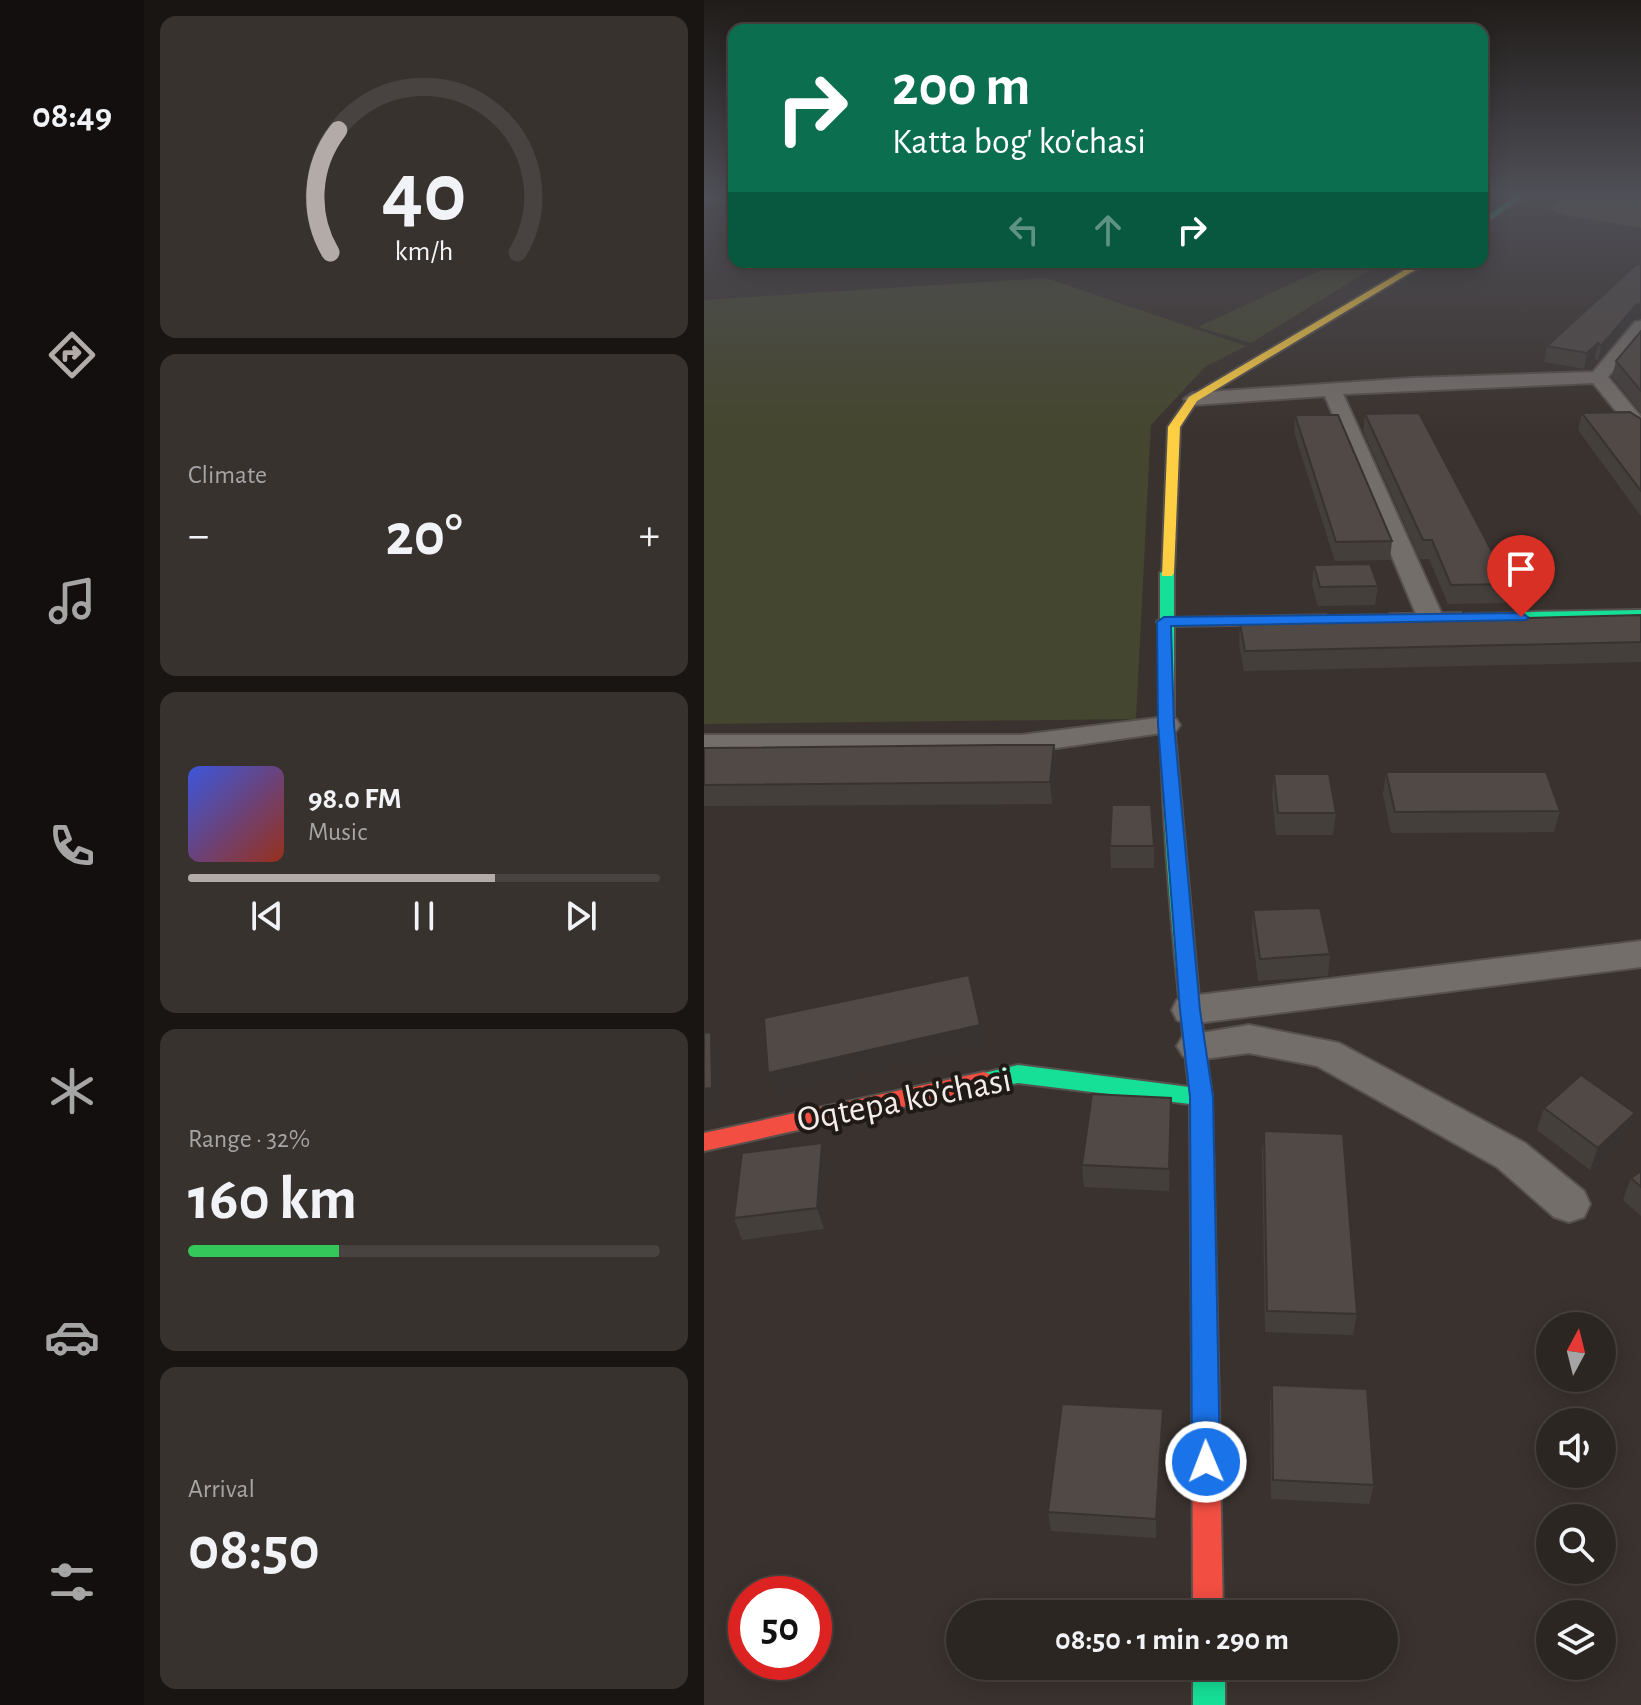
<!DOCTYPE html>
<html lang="en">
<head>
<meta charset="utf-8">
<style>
	:root { --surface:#2c2622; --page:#38322f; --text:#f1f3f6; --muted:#a6a5a5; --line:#484340; --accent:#b3aba7 }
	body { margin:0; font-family:"Alegreya Sans",sans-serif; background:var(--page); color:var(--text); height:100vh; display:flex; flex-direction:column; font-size:30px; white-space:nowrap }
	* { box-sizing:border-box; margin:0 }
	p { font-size:26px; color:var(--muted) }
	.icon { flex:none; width:44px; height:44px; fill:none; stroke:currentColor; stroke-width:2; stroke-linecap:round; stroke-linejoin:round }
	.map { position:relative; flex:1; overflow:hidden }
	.details { display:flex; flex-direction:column; gap:16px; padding:16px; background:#181513; width:560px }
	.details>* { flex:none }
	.hud { position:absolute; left:24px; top:24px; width:760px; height:244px; border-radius:16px; box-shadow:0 4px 20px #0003,0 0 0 2px var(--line); background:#0b6e4f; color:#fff; overflow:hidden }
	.needle { width:52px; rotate:7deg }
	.controls { position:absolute; left:832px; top:1312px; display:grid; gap:16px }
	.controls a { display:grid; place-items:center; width:80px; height:80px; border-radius:50%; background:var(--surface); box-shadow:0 4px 20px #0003,0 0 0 2px var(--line); font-size:40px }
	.speed { position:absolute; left:24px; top:1576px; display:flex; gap:16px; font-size:40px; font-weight:700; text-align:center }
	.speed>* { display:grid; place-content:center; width:104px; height:104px; border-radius:50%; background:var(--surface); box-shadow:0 4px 20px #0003,0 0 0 2px var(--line); line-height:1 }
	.speed .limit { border:12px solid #d22; background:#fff; color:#111 }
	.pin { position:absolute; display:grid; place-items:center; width:68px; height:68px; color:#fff; margin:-82px -34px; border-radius:50% 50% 50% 0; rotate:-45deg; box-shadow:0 0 8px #0007 }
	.pin .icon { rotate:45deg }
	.me { position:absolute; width:88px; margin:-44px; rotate:359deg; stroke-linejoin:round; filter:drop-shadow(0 0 6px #0008) }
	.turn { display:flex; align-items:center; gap:28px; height:168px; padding:0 32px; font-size:36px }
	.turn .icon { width:104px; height:104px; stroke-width:2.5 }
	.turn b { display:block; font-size:56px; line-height:68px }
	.lanes { display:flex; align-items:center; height:76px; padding:0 32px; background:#0003; justify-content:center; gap:40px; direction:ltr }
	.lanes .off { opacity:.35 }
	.big { font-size:60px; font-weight:700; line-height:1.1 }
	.details .widget { flex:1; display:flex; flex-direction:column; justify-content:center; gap:12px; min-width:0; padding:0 28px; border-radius:16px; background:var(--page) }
	.details .dial { align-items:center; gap:0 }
	.dial svg { height:208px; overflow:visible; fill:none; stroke:var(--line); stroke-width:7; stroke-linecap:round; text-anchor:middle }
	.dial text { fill:var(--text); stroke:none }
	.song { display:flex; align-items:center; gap:24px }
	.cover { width:96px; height:96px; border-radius:12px; background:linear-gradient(135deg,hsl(230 70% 55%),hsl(10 70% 35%)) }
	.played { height:8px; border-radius:4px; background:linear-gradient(90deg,var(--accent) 65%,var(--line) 65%) }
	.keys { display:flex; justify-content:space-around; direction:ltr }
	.heat { display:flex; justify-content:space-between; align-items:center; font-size:44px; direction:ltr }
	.charge { height:12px; border-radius:6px; background:linear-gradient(90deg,#34c759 32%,var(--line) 0) }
	.trip { position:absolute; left:242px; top:1600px; width:452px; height:80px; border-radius:40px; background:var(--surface); box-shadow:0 4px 20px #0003,0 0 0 2px var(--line); font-weight:700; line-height:80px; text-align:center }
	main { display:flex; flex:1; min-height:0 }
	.tabs { display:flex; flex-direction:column; width:144px; justify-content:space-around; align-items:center; background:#120f0e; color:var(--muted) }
	.tabs .icon { width:56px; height:56px }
	.tabs .current { color:var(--accent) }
	.tabs b { font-size:36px; color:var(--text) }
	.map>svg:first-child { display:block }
	.green { fill:#45462f }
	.forest { fill:#595b3d }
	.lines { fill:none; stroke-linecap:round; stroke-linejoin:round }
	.street-casing { stroke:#57514e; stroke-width:4 }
	.fast-casing { stroke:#57514e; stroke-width:4 }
	.slow-casing { stroke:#57514e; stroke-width:4 }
	.jam-casing { stroke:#57514e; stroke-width:4 }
	.street { fill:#746e6a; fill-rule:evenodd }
	.fast { fill:#16e098; fill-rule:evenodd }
	.slow { fill:#ffcf43; fill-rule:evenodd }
	.jam { fill:#f24e42; fill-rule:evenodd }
	.wall { fill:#453f3c }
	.shaded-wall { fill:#383331 }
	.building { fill:#504946; stroke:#383331; stroke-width:2 }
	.route { fill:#1a73e8; stroke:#114b97; stroke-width:2 }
	.labels { text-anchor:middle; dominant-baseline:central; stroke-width:8; stroke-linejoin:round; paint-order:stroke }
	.near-street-label { font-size:36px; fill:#f4ece8; stroke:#201a17 }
</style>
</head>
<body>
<main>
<nav class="tabs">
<b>08:49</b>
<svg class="icon current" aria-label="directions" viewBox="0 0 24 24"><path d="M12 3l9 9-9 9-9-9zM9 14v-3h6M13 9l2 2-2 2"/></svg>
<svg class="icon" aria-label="music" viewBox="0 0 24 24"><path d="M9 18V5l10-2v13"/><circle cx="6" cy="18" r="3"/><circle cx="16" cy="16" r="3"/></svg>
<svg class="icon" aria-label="phone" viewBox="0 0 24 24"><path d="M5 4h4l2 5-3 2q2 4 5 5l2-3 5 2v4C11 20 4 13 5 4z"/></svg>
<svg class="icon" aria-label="climate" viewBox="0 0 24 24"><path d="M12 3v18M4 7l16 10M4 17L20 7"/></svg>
<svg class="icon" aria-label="car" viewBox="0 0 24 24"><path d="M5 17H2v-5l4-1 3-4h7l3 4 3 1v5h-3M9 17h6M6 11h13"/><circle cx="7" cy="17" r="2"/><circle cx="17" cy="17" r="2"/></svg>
<svg class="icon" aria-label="filters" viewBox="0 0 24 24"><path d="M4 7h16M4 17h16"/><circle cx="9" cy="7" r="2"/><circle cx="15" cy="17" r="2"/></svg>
</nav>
<section class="details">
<div class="widget dial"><svg viewBox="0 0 100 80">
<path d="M14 69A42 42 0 1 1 86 69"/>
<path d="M14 69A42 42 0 0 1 17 22" stroke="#b3aba7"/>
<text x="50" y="56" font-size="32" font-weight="700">40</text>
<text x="50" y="72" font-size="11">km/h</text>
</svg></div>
<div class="widget"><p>Climate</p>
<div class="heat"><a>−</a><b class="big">20°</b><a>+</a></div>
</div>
<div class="widget">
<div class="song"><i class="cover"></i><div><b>98.0 FM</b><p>Music</p></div></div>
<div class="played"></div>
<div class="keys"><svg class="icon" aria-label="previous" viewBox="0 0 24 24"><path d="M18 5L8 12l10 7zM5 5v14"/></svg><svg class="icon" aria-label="pause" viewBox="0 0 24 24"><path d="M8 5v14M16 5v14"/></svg><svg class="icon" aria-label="next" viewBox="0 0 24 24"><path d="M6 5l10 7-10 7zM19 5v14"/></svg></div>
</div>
<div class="widget"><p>Range · 32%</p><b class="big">160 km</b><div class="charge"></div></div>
<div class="widget"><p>Arrival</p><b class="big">08:50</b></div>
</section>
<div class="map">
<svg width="937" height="1705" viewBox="0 0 937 1705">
	<rect width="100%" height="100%" fill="#3a322e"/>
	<g class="green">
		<path d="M590,262h89l-132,81 -53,-16 125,-58z"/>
		<path d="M342,278l200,68 -41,21 -54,58 -15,294 -432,5v-424z"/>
	</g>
	<path class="forest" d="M864,193h73v35l-72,-12 -21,-7z"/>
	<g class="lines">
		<g class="street-casing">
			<g id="street">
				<path d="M0,193h30v7l-30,1z"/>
				<path d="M937,321v16l-33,40 33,40v18l-7,-2 -41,-50 -250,11 101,225 -13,8 -13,-8 -93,-223 -132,9 -9,-6 9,-6 220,-15 180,-6 42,-50z"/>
				<path d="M462,717l10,2 4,6 -4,6 -155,22h-317v-18h317z"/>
				<path d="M937,941v26l-451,57 -13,-4 -5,-10 5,-10 13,-4z"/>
				<path d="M545,1025l90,18 186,100 59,48 6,13 -6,13 -15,5 -15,-5 -57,-50 -180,-101 -68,-13 -53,7 -13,-4 -6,-10 6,-10z"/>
			</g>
		</g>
		<g class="fast-casing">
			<g id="fast">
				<path d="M816,193h8l-46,33v-6z"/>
				<path d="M463,569l7,4v45l467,-8v8l-467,8v99l26,285 12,87 6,266 -4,9 -9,4 -9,-4 -4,-9 -2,-259 -172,-21 -34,7 -8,-3 -3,-6 3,-6 42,-10 171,22c-18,-153 -32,-308 -29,-462l-3,-3 3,-3v-46z"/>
				<rect x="489" y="1666" width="32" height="39"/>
			</g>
		</g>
		<g class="slow-casing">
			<path id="slow" d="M714,262h10l-231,139 -17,26 -6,146 -2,3h-10l6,-149 21,-30z"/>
		</g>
		<g class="jam-casing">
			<g id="jam">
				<path d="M280,1072l8,3 3,6 -3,6 -288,64v-18z"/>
				<path d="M501,1350l9,4 4,9 5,251h-30l-1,-251 4,-9z"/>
			</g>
		</g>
		<use href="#street" class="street"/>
		<use href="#fast" class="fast"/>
		<use href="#slow" class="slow"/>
		<use href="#jam" class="jam"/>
	</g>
	<g class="wall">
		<path d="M937,265v54l-8,1 -35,42 -3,-4 -11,11 -40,-7 3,-16z"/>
		<path d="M937,331v82l-29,-36 4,-16z"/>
		<path d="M878,413l59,6v97l-63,-86z"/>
		<path d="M661,414l144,170 -4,19 -57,1 -19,-45h-9l-57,-128z"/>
		<path d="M591,415l97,126 -2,19 -55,1 -41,-129z"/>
		<path d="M610,565l64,21 -3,19 -57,1 -6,-22z"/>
		<path d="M759,611l63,7 115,-3v47l-397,9 -5,-27 1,-20 87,-2 1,-9 62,7 72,-2z"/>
		<path d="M350,745l2,21 -4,38 -348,2v-58z"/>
		<path d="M682,772l174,39 -6,21 -163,1 -8,-39z"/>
		<path d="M570,774l62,39 -3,22h-57l-4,-40z"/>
		<path d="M406,846h44v22h-43z"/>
		<path d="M549,910l77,44 -2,22 -70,5 -6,-49z"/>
		<path d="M467,1098l-2,93 -85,-4 -2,-22z"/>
		<path d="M840,1108l83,27 -37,35 -53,-40z"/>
		<path d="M560,1131l93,183 -4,21 -88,-3 -3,-180z"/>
		<path d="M125,1165l-5,64 -82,11 -8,-22z"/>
		<path d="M937,1171v45l-18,-16 8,-22z"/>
		<path d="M568,1385l102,100 -5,19 -98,-5 -1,-94z"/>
		<path d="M459,1409v20l-7,109 -105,-7 -3,-19z"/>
	</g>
	<g class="shaded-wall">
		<path d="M937,304v15l-8,1 -35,42 3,-16 35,-41z"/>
		<path d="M894,343l-3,15 -11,11 3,-16z"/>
		<path d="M350,745l2,21 -4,38 -2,-22z"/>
		<path d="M276,1025l4,22 -209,47 -7,-21z"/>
		<path d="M7,1032l8,22 2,55 -17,4v-24z"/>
		<path d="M931,1113l-8,22 -37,35 8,-22z"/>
		<path d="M118,1143l7,22 -5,64 -7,-21z"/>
		<path d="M459,1409v20l-7,109v-19z"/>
	</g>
	<g class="building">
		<path d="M933,264l4,1v39l-5,1 -35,41 -3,-3 -11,10 -40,-7z"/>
		<path d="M937,331v60l-25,-30z"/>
		<path d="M926,412l11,7v72l-59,-78z"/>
		<path d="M715,413l90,171 -58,1 -19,-45h-9l-58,-126z"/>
		<path d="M591,415h43l54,126 -56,1z"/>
		<path d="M666,564l8,22 -58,1 -6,-22z"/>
		<path d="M818,610l4,8 115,-3v27l-396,9 -5,-27 90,-2 -2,-9 59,-1 3,8 76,-2 -3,-7z"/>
		<path d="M296,745h54l-4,37 -346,3v-37z"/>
		<path d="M682,772h160l14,39 -165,1z"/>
		<path d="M570,774h55l7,39h-58z"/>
		<path d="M408,805h39l3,41h-44z"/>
		<path d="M616,908l10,46 -70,5 -7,-49z"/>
		<path d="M265,975l11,50 -212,48 -4,-55z"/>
		<path d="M7,1032l1,56 -8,1v-56z"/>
		<path d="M877,1075l54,38 -37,35 -54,-40z"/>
		<path d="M388,1094l79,4 -2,71 -87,-4z"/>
		<path d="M560,1131l79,3 14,180 -90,-3z"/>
		<path d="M118,1143l-5,65 -83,10 8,-65z"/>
		<path d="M937,1171v16l-10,-9z"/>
		<path d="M568,1385l95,4 7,96 -101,-5z"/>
		<path d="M358,1404l101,5 -7,110 -108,-7z"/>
	</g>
	<linearGradient id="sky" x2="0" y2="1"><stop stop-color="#201c19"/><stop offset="0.45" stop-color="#4f4f57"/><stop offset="1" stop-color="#4f4f57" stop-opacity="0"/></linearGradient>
	<rect width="937" height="431" fill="url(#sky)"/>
	<path class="route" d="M817,613l7,4 -2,3 -355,6 3,99 26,285 13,87 7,365 -4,10 -10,4 -10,-4 -4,-10 -2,-365 -10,-87 -22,-285 -1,-103 7,-5z"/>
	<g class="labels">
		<g class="near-street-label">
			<text transform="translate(200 1100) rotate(-11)">Oqtepa ko'chasi</text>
		</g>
	</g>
</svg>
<div class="controls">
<a><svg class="needle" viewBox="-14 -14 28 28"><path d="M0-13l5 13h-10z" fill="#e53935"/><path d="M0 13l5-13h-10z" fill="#a6a5a5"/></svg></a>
<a><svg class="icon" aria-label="sound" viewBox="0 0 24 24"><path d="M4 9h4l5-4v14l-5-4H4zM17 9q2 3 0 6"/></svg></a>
<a><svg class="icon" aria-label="search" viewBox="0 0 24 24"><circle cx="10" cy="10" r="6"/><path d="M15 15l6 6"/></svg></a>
<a><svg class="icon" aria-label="layers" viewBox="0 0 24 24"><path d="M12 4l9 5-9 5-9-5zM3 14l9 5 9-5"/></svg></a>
</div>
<div class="speed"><div class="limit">50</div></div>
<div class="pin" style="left:817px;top:617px;background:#d93025"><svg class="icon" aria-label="arrive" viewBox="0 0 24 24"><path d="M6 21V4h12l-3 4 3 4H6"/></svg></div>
<svg class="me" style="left:502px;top:1462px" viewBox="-20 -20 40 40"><circle r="17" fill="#1a73e8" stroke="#fff" stroke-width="3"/><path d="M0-11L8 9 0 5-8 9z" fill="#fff"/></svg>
<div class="trip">08:50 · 1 min · 290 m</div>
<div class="hud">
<div class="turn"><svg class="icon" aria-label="right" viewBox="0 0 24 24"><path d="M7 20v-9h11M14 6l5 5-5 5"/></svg><div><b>200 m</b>Katta bog' ko'chasi</div></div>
<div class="lanes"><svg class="icon off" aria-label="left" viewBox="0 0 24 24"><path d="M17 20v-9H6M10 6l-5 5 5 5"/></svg><svg class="icon off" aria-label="ahead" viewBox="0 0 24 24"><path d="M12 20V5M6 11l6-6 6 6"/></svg><svg class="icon" aria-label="right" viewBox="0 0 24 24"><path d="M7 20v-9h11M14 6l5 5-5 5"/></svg></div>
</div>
</div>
</main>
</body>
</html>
